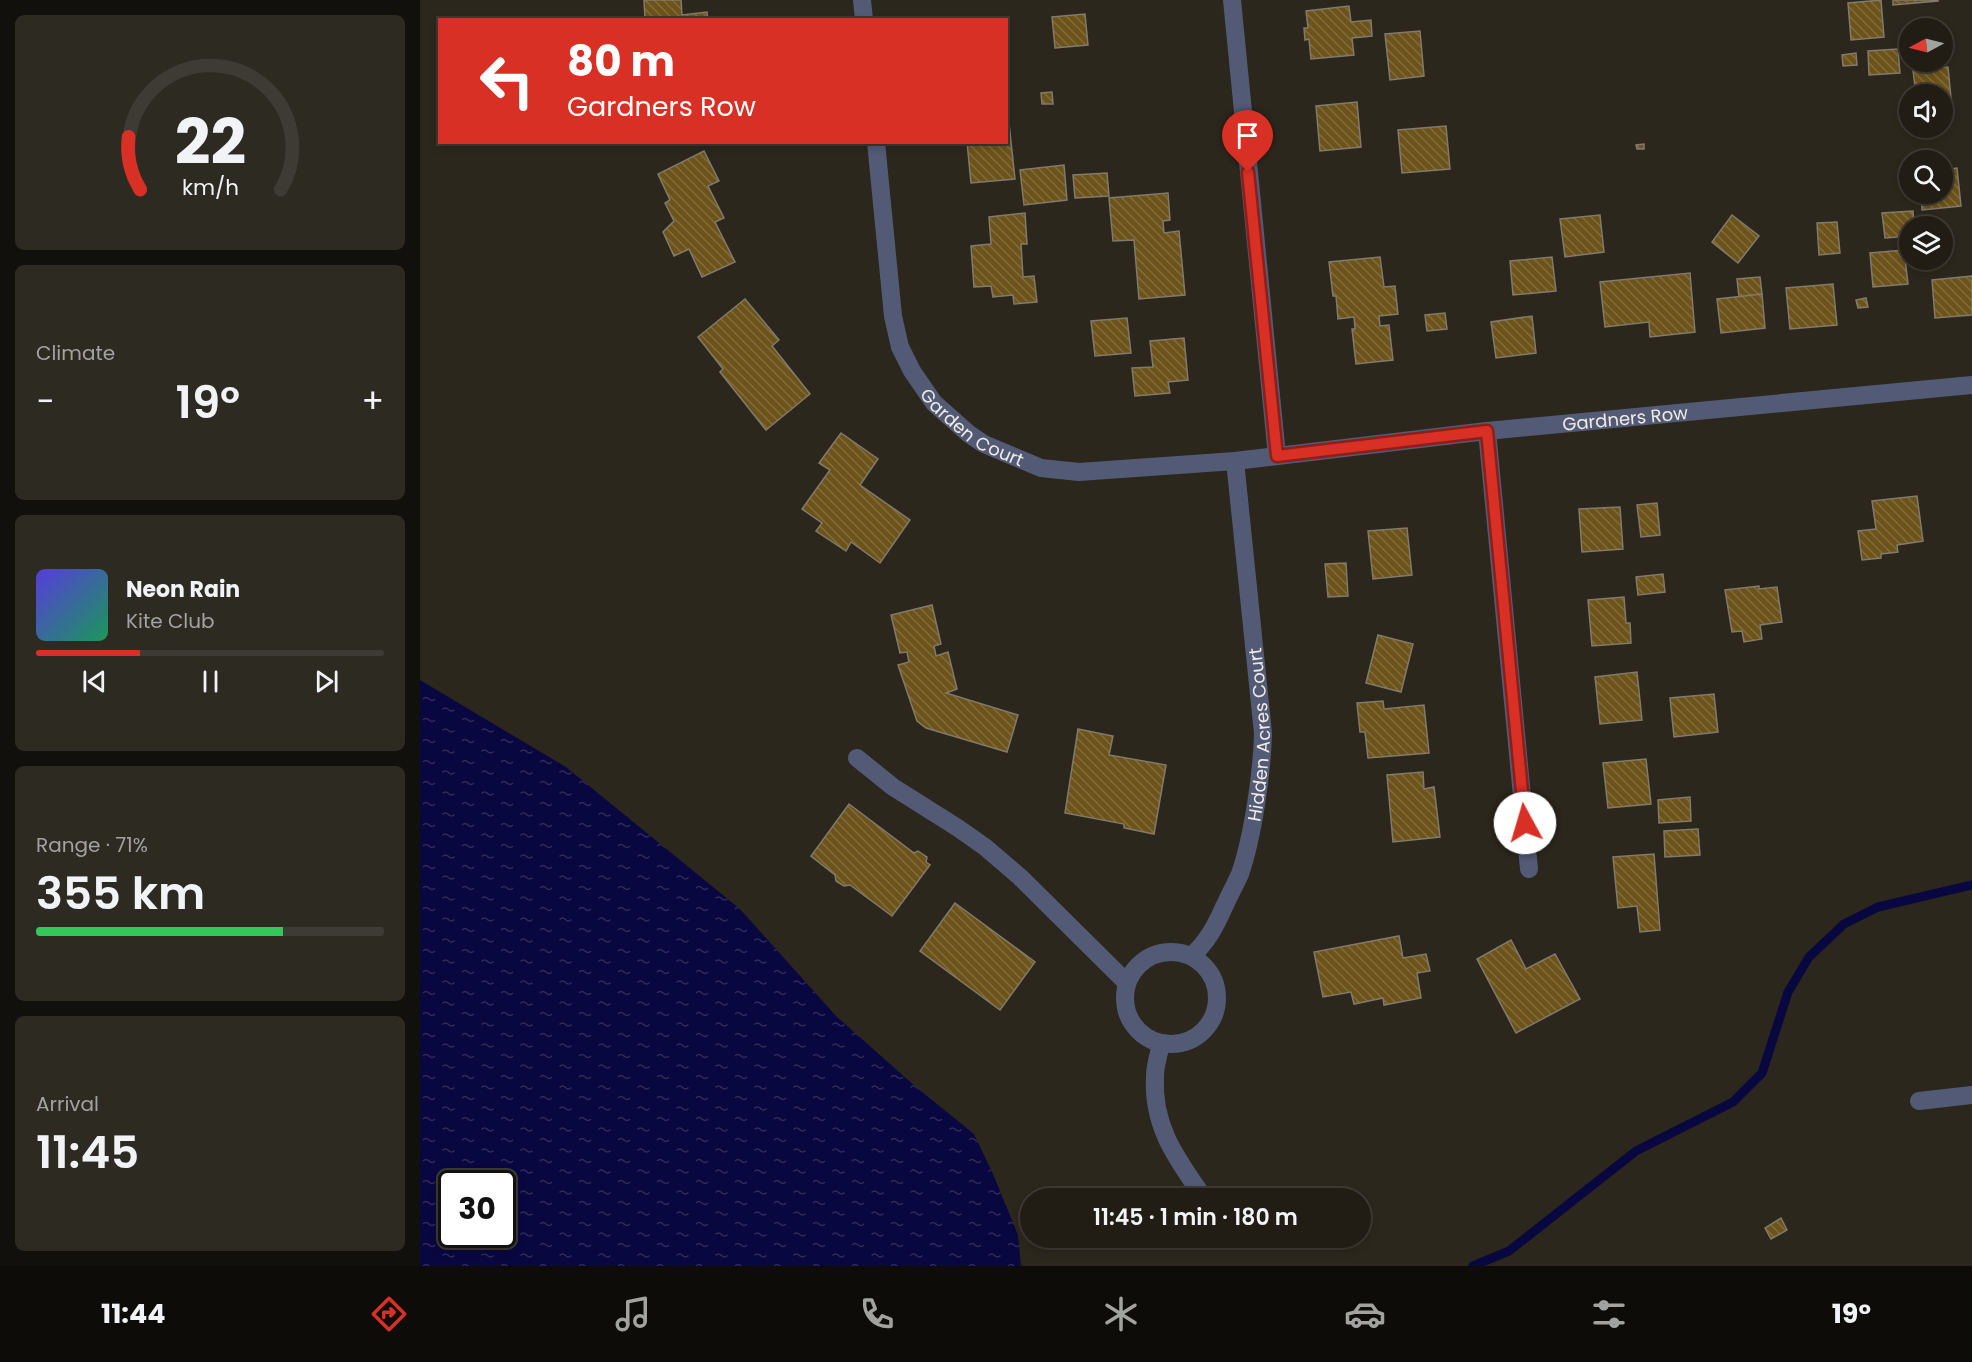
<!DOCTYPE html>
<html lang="en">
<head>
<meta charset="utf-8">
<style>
	:root { --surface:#211d15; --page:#2d2a22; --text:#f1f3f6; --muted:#a2a2a0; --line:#3e3b34; --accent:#d93025 }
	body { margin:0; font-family:Poppins,sans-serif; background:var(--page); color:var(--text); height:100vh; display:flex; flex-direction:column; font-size:22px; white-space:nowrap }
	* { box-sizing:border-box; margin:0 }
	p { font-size:20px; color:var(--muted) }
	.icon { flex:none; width:33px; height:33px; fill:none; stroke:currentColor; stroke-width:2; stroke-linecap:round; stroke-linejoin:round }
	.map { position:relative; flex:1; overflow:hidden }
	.sheet { display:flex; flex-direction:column; gap:15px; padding:15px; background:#12100c; width:420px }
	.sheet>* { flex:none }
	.top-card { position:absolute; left:18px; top:18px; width:570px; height:126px; border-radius:0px; box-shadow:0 3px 9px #0003,0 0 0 2px var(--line); background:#d93025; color:#fff; overflow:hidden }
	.needle { width:39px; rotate:263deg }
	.buttons { position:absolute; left:1479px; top:18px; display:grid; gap:12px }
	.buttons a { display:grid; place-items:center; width:54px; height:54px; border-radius:50%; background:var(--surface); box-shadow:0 3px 9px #0003,0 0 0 2px var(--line); font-size:30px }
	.speed { position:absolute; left:18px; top:1170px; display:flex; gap:12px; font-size:30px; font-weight:700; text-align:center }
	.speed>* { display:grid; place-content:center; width:78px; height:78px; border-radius:50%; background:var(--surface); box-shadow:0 3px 9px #0003,0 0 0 2px var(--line); line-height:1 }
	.speed .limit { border:3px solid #111; border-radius:9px; background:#fff; color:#111 }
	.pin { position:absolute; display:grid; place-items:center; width:51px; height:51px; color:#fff; margin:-62px -26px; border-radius:50% 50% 50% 0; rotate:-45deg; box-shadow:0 0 6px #0007 }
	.pin .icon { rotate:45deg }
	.me { position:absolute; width:66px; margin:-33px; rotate:354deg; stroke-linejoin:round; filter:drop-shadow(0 0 4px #0008) }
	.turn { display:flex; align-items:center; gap:21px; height:126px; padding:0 30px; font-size:27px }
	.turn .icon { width:78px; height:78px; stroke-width:2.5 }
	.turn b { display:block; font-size:42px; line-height:51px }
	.big { font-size:45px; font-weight:600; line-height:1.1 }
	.sheet .tile { flex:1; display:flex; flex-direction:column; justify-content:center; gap:9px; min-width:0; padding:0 21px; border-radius:9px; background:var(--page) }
	.sheet .dial { align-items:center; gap:0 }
	.dial svg { height:156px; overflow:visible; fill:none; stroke:var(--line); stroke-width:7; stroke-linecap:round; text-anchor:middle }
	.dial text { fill:var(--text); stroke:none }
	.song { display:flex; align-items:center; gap:18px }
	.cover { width:72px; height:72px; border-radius:9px; background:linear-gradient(135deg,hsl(250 70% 55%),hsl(150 70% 35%)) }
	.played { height:6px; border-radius:3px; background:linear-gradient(90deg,var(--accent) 30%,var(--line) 30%) }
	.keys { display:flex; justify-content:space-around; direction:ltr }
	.heat { display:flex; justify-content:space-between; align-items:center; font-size:33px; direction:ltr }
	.charge { height:9px; border-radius:4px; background:linear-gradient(90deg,#34c759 71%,var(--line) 0) }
	.trip { position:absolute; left:600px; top:1188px; width:351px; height:60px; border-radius:30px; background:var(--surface); box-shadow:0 3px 9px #0003,0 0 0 2px var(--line); font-weight:600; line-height:60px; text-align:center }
	.tabs { display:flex; height:96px; justify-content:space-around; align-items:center; background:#0d0c08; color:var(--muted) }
	.tabs .icon { width:42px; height:42px }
	.tabs .selected { color:var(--accent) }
	.tabs b { font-size:27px; color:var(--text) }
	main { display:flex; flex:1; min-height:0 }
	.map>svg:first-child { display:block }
	.water { fill:url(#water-ripples); fill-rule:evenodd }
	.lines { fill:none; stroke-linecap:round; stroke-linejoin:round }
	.stream { stroke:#09073f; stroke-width:9 }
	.building { fill:url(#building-back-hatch); stroke:#817a6d; stroke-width:1.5 }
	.minor { stroke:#525a75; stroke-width:18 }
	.route-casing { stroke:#8d1f18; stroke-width:15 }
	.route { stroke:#d93025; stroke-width:10 }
	.labels { text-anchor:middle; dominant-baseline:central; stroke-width:6; stroke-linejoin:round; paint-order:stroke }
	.street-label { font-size:18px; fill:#efebe4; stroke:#231d12 }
</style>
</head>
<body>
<main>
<section class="sheet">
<div class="tile dial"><svg viewBox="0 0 100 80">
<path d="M14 69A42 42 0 1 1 86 69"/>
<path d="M14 69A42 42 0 0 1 8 42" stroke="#d93025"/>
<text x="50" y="56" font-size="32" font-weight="700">22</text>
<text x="50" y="72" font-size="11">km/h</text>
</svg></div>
<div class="tile"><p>Climate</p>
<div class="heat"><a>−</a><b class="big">19°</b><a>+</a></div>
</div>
<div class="tile">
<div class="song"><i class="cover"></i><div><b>Neon Rain</b><p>Kite Club</p></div></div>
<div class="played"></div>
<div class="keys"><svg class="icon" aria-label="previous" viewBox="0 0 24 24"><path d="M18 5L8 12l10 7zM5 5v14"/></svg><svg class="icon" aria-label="pause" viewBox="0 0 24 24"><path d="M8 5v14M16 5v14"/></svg><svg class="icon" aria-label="next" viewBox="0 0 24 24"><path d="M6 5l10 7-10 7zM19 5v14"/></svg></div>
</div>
<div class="tile"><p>Range · 71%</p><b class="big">355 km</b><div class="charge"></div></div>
<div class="tile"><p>Arrival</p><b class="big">11:45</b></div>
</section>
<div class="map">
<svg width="1552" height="1266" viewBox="0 0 1552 1266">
	<defs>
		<pattern id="water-ripples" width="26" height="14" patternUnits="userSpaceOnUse" patternTransform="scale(1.5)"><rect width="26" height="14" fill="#09073f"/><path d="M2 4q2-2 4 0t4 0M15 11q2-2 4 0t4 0" fill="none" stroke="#2d2b5b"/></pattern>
		<pattern id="building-back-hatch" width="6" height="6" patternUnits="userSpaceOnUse" patternTransform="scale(1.5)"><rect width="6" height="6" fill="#6c531a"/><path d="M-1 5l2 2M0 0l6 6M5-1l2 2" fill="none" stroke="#816c3b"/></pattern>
	</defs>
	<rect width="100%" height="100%" fill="#2c271c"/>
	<path class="water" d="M0,680l146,87 174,142 96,107 80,71 58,47 19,40 25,61 3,31h-601zM32,1184h50v50h-50z"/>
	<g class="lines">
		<path class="stream" d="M1053,1266l36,-15 127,-100 97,-49 29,-29 26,-81 21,-35 35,-33 34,-17 94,-22"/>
	</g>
	<g class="building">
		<path d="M224,0h37l1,15 25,-3 1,8h-63z"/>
		<path d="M1461,0l3,37 -33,3 -3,-37z"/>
		<path d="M1473,0h45v1l-45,4z"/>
		<path d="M929,6l2,16 20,-2 1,16 -20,2 2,17 -43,4 -2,-20 -4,1 -1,-12h4l-2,-17z"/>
		<path d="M665,14l3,31 -33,3 -3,-31z"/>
		<path d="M1000,31l4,45 -34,4 -5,-46z"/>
		<path d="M1478,49l2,24 -31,2 -1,-24z"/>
		<path d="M1436,53l1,12 -14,1 -1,-11z"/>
		<path d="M1528,67l4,41 -10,1v-15h-26l-3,-23z"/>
		<path d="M632,92l1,12h-11l-1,-11z"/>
		<path d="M937,102l4,45 -41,4 -4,-45z"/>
		<path d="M589,123l6,56 -44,4 -4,-41h39v-18z"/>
		<path d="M1026,126l4,43 -48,4 -4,-43z"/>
		<path d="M1224,144v5h-7l-1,-4z"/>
		<path d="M284,151l15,30 -11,5 16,32 -9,4 20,40 -33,15 -13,-28 -15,7 -11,-24 11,-11 -9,-18 5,-3 -12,-26z"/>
		<path d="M644,165l3,35 -43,5 -4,-35z"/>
		<path d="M1537,168l4,38 -39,4 -1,-14h-9l-1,-2h31v-24z"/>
		<path d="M687,173l2,23 -34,2 -2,-23z"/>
		<path d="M748,193l2,27 -7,1 1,12 15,-2 6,64 -46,4 -5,-59 -21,1 -4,-43z"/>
		<path d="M1493,211l1,15h-4v10l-25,2 -3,-25z"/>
		<path d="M605,213l2,31h-6l2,33 11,-1 3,26 -23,2 -1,-9 -20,2 -2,-11 -17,1 -3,-41 20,-2 -2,-27z"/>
		<path d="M1180,215l4,37 -39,5 -5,-38z"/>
		<path d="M1312,215l27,21 -21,27 -26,-21z"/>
		<path d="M1417,222l3,31 -21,2 -2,-32z"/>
		<path d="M1484,250l4,34 -35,3 -3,-34z"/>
		<path d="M960,257l4,30 11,-1 3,28 -19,2 1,10 9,-1 4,35 -37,4 -4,-35h3l-1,-12 -16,2 -2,-23h-3l-4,-34z"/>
		<path d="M1132,257l4,34 -43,4 -3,-34z"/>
		<path d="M1270,273l5,59 -45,5 -1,-15 -44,5 -5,-45z"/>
		<path d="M1552,276v39l-37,3 -3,-38z"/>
		<path d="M1340,277l2,17 -23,3 -2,-18z"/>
		<path d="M1413,284l4,41 -47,4 -4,-41z"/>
		<path d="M1342,294l3,34 -44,5 -4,-34z"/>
		<path d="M1446,298l2,9 -10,1 -2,-8z"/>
		<path d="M325,299l34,41 -7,6 38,48 -44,36 -46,-58 3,-3 -25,-32z"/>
		<path d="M1025,313l2,16 -20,2 -2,-16z"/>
		<path d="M1112,316l4,37 -40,5 -5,-36z"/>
		<path d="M707,318l4,35 -36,3 -4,-35z"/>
		<path d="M764,338l4,42 -20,2 2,11 -35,3 -3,-28 21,-1 -3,-26z"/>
		<path d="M421,433l37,26 -18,26 50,35 -30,43 -29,-21 -5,9 -30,-20 6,-8 -20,-14 28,-39 -11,-7z"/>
		<path d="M1497,496l6,45 -26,4 1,7 -17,2v4l-19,2 -4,-29 18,-2 -4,-28z"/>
		<path d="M1237,503l3,32 -19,2 -4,-32z"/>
		<path d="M1200,507l3,42 -41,3 -3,-43z"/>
		<path d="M987,528l5,47 -39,4 -5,-48z"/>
		<path d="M926,563l2,33 -20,1 -3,-33z"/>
		<path d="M1243,574l2,18 -27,3 -2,-18z"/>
		<path d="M1339,586v3l18,-2 5,35 -22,3 2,14 -18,3 -2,-11 -10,1 -7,-42z"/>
		<path d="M1204,597l2,26h4l1,20 -39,3 -4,-46z"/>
		<path d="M512,605l9,39 -7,2 2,10 12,-4 9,37 -11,4 72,22 -11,37 -81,-24 -9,-7 -19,-56 11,-3 -2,-10 -7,1 -9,-38z"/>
		<path d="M958,635l35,9 -12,48 -35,-9z"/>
		<path d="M1217,672l5,48 -42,4 -5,-47z"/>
		<path d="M1294,694l4,38 -44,5 -4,-39z"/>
		<path d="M963,701l1,8 40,-4 5,48 -61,5 -3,-26h-5l-3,-29z"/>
		<path d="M658,729l35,7 -4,19 57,10 -12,69 -30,-6v-4l-59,-11z"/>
		<path d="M1226,759l5,45 -43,4 -5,-45z"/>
		<path d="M1003,772l1,17 10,-2 6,50 -47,5 -6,-67z"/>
		<path d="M1270,797l1,24 -32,2 -1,-23z"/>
		<path d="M429,804l65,49 4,-2 9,6 -1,5 4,3 -38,51 -42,-31 -6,1 -8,-5 -1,-6 -24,-19z"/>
		<path d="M1278,829l2,26 -35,2 -1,-26z"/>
		<path d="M1234,854l6,76 -20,2 -3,-26 -19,2 -5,-51z"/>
		<path d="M535,903l80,59 -35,48 -80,-59z"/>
		<path d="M979,936l4,22 23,-4 4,17 -13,2 4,25 -37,7 -1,-7 -29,6 -3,-12 -28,5 -9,-45z"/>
		<path d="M1091,940l15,29 29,-15 25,45 -64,34 -39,-74z"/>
		<path d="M1361,1218l6,12 -16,9 -6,-11z"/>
	</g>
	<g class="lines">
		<g class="minor">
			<path d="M442,0l2,20"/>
			<path d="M812,0l45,456"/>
			<path id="s1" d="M456,142l17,174 7,31 12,24 22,32 35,31 15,10 57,24 38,4 156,-11 252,-30 485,-46"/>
			<path d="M1067,431l42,438"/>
			<path d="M437,758l36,29 65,41 27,19 35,30 107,106"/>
			<circle cx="751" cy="998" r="46"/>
			<path id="s2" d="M771,956c16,-13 25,-31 33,-49 5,-11 11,-22 16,-33 13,-38 22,-101 23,-141l-28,-272"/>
			<path d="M741,1044c-2,10 -6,21 -6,32 -3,51 22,83 49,122"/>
			<path d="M1499,1101l53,-6"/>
		</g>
	</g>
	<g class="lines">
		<g class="route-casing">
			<path id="route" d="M828,172l29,284 210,-25 38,392"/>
		</g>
		<use href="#route" class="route"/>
	</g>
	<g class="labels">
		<g class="street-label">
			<text stroke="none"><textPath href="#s1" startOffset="986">Gardners Row</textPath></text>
			<text stroke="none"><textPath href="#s1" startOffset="318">Garden Court</textPath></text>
			<text stroke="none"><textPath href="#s2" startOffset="238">Hidden Acres Court</textPath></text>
		</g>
	</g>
</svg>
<div class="buttons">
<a><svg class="needle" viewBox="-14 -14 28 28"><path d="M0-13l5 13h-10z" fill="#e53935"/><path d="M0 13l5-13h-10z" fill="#a2a2a0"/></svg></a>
<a><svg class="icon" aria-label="sound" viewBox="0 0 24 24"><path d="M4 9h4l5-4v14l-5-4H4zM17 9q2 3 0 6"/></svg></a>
<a><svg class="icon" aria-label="search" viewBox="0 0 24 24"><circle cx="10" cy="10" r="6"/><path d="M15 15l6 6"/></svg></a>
<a><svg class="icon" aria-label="layers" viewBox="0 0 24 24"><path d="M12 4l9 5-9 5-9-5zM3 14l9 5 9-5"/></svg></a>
</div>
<div class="speed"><div class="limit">30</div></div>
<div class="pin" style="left:828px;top:172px;background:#d93025"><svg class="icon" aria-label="arrive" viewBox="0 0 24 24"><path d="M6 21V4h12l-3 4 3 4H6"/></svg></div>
<svg class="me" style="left:1105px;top:823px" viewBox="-20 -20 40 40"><circle r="19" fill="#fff"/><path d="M0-13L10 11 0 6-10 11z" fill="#d93025"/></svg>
<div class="trip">11:45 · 1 min · 180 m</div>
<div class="top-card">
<div class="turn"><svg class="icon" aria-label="left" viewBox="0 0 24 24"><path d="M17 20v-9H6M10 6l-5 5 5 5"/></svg><div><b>80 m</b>Gardners Row</div></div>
</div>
</div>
</main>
<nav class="tabs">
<b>11:44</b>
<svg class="icon selected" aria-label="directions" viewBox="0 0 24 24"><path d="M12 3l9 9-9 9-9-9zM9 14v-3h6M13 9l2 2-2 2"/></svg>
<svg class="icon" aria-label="music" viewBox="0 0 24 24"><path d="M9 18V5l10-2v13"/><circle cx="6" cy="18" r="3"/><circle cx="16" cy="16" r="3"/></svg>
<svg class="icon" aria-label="phone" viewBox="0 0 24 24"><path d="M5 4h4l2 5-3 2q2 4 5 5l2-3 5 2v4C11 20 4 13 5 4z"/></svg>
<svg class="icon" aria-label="climate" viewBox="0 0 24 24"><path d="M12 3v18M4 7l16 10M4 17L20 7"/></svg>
<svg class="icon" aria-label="car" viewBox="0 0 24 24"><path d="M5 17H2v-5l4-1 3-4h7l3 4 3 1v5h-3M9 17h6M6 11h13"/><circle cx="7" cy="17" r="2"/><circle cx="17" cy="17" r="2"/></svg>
<svg class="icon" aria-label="filters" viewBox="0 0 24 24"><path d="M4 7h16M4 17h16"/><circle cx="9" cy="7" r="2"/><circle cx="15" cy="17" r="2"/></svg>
<b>19°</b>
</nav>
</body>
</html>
